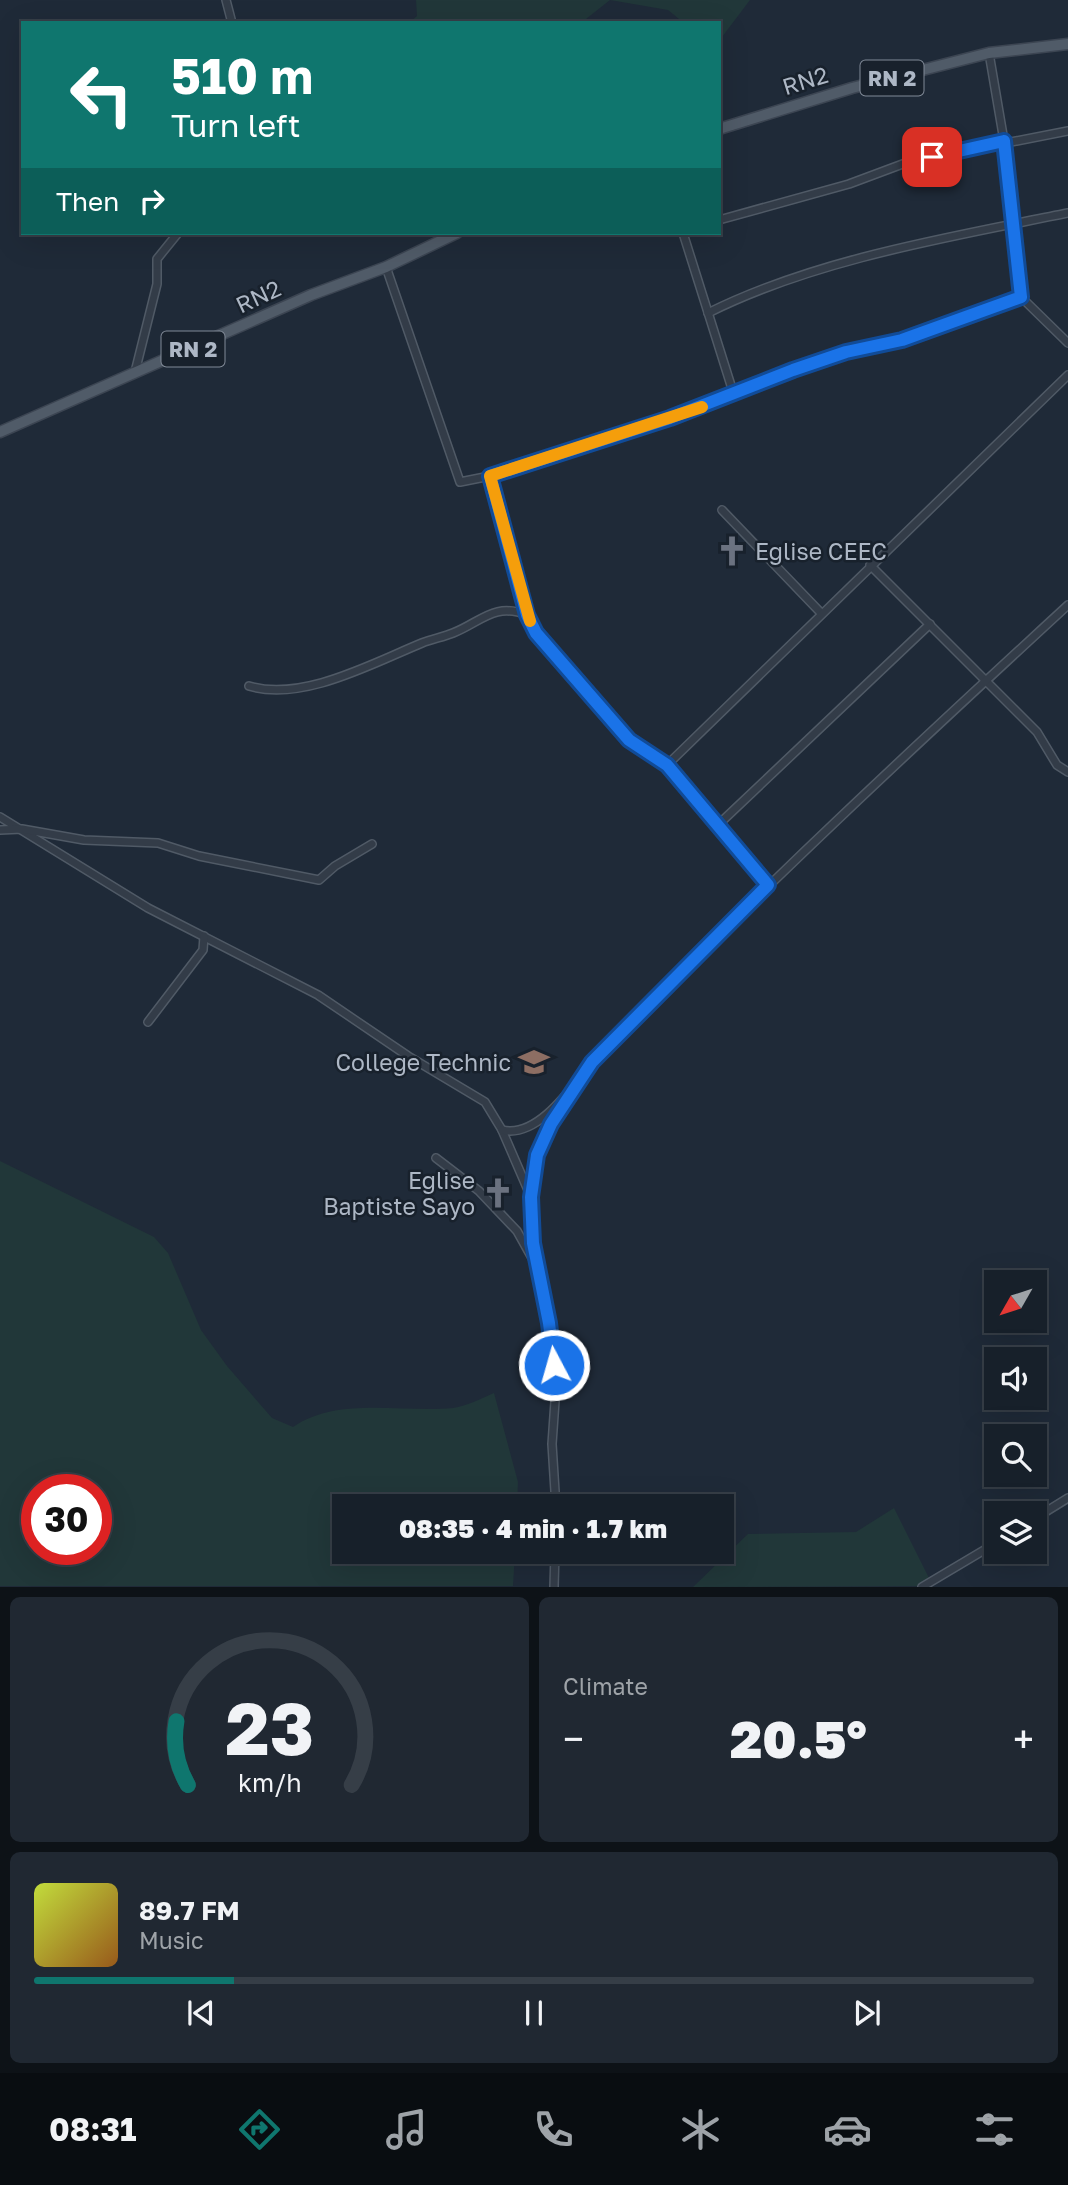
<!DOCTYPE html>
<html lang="en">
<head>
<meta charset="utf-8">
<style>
	:root { --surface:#17202a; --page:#202832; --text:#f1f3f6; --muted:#9ea3a8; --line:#363e47; --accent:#0f766e }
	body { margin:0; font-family:"Golos Text",sans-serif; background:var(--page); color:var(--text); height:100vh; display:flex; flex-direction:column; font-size:26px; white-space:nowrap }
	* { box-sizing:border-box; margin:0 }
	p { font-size:23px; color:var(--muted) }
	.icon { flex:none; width:38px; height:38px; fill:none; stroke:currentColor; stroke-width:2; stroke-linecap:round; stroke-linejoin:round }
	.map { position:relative; height:1587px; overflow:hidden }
	.drawer { display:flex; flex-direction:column; gap:10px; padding:10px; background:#0d1217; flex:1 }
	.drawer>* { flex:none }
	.top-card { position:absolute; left:21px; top:21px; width:700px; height:214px; border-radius:0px; box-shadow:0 7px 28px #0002,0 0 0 2px var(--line); background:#0f766e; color:#fff; overflow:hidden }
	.needle { width:46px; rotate:231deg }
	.fabs { position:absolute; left:984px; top:1270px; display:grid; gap:14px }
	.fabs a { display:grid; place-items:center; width:63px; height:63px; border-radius:0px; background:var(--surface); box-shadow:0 7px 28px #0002,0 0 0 2px var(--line); font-size:35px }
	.speed { position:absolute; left:21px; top:1474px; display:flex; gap:14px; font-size:35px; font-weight:700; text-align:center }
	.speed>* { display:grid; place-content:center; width:91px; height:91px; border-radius:50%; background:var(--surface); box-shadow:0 7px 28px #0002,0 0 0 2px var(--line); line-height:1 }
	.speed .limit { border:10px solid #d22; background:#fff; color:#111 }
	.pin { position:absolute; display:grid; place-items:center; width:60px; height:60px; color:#fff; margin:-30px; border-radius:14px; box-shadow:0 4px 10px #0006 }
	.me { position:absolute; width:77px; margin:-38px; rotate:354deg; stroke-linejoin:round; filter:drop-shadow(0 0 5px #0008) }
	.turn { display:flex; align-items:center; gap:24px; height:147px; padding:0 35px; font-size:32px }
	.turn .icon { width:91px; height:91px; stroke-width:2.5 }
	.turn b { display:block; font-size:49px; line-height:60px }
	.then { display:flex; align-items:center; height:66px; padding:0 35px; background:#0003; gap:14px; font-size:26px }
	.big { font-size:52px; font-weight:800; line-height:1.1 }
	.drawer .tile { flex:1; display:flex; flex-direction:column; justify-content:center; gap:10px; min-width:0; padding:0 24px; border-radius:10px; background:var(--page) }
	.drawer .dial { align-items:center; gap:0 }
	.dial svg { height:182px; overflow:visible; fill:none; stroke:var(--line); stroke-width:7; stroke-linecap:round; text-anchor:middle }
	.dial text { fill:var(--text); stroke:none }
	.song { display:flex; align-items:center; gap:21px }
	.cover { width:84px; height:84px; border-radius:10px; background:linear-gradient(135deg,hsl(70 70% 55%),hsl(30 70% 35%)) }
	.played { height:7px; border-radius:4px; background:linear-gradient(90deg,var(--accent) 20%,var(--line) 20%) }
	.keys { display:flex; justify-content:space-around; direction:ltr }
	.heat { display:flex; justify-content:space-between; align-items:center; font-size:38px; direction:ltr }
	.drawer .tiles { flex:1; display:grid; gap:10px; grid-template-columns:1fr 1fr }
	.tile:last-child { grid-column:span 2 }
	.trip { position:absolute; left:332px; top:1494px; width:402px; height:70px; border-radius:0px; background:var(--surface); box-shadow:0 7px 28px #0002,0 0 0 2px var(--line); font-weight:800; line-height:70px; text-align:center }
	.tabs { display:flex; height:112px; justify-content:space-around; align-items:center; background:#090d11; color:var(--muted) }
	.tabs .icon { width:49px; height:49px }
	.tabs .selected { color:var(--accent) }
	.tabs b { font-size:32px; color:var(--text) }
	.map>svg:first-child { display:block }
	.green { fill:#213739; fill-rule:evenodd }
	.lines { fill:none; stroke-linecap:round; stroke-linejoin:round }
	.street-casing { stroke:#505a66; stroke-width:10 }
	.primary-casing { stroke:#3c4552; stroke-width:13 }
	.street { stroke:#333c48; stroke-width:7 }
	.primary { stroke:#505b68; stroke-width:10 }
	.route-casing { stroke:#114b97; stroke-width:18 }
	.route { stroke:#1a73e8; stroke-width:12 }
	.slow { stroke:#f59e0b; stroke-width:12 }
	.labels { text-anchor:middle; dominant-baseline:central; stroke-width:5; stroke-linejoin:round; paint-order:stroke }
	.shield { fill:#18212c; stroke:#808a97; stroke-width:2 }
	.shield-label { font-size:21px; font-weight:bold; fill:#adb7c5 }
	.street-label { font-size:23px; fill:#adb7c5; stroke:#18212c }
	.poi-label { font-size:23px; fill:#adb7c5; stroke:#18212c; text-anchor:end }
</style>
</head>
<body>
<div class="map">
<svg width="1068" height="1587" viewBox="0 0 1068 1587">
	<rect width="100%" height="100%" fill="#1f2a38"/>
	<g class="green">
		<path d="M416,0h334l-31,41v-18h-35l-16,-13 -58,-10 -29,23h-172l8,-7z"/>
		<path d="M0,1161l154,76 14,16 33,77 26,36 45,52 21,9c45,-31 109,-14 160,-19 14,-2 29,-10 41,-15l24,89 -1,25h-172v45h170l-2,34h-513zM37,1489h59v60h-59z"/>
		<path d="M894,1508l39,78 -240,1 55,-53 108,-2z"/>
	</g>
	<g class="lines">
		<g class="street-casing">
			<g id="street">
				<path d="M226,0l6,23"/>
				<path d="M989,53l15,88 17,156 47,46"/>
				<path d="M719,220l130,-36 59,-22 160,-31"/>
				<path d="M683,233l51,162"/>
				<path d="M386,267l74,215 30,-6 180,-58 123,-47 53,-19 56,-12 119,-43"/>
				<path d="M708,313c108,-54 242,-76 360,-100"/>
				<path d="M135,372l22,-88v-25l21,-26"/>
				<path d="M490,476l37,139 8,18 94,107 38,25 53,58 48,62"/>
				<path d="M722,510l99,103"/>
				<path d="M870,565l167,167 20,33 11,7"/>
				<path d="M249,686c54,16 124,-23 173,-43 10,-4 21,-6 31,-10 28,-11 41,-31 74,-18"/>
				<path d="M667,765l401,-390"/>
				<path d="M0,817l148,91 170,87 90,61 77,46 17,28 29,67"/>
				<path d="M720,823l210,-199"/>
				<path d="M0,830l22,-1 62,11 74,3 41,13 120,24 16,-14 37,-22"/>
				<path d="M148,1022l55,-72 1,-14"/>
				<path d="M502,1130c37,9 72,-46 92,-70 10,-12 22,-23 33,-34 143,-145 291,-283 441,-421"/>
				<path d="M436,1158l43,33 38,40 19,34 13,58 7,64 -4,57 4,63"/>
				<path d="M535,1258l-4,-61 6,-42 29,-56"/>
				<path d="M1034,1519l34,-21"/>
				<path d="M554,1587l1,-35"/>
				<path d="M922,1587l74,-44"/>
			</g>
		</g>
		<g class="primary-casing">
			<g id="primary">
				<path d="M719,129l133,-41 137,-35 79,-9"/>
				<path d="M0,432l311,-137 75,-28 71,-34"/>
			</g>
		</g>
		<use href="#street" class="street"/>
		<use href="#primary" class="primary"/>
	</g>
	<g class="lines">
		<g class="route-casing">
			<path id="route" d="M554,1365l-5,-42 -16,-80 -2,-46 6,-42 14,-31 41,-62 176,-177 -101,-120 -38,-25 -93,-107 -9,-18 -37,-139 180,-58 123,-48 53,-18 56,-12 119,-43 -17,-156 -72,16"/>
		</g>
		<use href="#route" class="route"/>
		<path class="slow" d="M530,621l-40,-145 212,-69"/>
	</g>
	<defs>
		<g id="church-bare" transform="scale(2.415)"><path d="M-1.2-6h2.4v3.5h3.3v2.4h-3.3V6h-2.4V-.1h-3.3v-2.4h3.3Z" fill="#6b7280" stroke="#18212c" stroke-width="2.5" paint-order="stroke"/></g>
		<g id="university-bare" transform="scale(2.415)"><path d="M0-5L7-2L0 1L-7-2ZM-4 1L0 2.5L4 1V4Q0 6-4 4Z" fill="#8d6e63" stroke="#18212c" stroke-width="2.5" paint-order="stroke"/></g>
	</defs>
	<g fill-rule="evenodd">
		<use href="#church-bare" x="732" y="551"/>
		<use href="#university-bare" x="534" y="1062"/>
		<use href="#church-bare" x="498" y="1193"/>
	</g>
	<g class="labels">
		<g class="shield">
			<rect x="860.5" y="60.5" width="63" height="35" rx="5"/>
			<rect x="161.5" y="331.5" width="63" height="35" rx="5"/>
		</g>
		<g class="shield-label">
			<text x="892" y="78">RN 2</text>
			<text x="193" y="349">RN 2</text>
		</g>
		<g class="street-label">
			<text transform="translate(805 80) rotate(-17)">RN2</text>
			<text transform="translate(258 296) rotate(-25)">RN2</text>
		</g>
		<g class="poi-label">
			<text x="755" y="551" text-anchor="start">Eglise CEEC</text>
			<text x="511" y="1062">College Technic</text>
			<text x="475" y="1180">Eglise<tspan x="475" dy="26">Baptiste Sayo</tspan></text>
		</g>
	</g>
</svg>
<div class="fabs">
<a><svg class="needle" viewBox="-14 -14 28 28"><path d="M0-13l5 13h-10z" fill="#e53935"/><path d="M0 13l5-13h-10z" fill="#9ea3a8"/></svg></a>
<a><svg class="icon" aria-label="sound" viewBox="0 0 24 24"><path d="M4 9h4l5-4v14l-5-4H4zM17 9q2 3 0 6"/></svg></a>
<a><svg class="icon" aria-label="search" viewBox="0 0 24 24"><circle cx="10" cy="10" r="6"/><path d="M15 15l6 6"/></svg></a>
<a><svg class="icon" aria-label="layers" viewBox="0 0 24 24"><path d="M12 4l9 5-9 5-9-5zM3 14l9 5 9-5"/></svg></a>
</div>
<div class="speed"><div class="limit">30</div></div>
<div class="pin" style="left:932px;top:157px;background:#d93025"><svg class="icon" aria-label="arrive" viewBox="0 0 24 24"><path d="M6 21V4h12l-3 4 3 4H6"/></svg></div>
<svg class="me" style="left:554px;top:1365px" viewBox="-20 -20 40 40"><circle r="17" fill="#1a73e8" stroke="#fff" stroke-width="3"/><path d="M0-11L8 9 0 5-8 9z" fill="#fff"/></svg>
<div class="trip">08:35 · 4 min · 1.7 km</div>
<div class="top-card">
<div class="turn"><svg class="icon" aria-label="left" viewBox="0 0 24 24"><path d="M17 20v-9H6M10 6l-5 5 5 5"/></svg><div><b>510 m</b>Turn left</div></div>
<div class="then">Then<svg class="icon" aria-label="right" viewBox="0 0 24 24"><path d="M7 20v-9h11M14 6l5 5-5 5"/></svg></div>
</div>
</div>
<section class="drawer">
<div class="tiles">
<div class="tile dial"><svg viewBox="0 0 100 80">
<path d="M14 69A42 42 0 1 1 86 69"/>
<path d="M14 69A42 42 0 0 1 9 41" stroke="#0f766e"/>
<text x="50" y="56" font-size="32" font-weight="700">23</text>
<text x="50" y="72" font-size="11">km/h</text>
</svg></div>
<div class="tile"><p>Climate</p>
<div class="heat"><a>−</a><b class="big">20.5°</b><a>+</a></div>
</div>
<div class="tile">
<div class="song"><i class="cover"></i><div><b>89.7 FM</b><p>Music</p></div></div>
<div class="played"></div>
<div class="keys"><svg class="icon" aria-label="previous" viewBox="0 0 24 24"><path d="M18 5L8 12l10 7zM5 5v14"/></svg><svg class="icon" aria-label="pause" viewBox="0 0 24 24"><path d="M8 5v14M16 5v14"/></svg><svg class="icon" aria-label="next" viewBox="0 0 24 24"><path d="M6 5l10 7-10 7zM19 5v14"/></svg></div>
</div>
</div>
</section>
<nav class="tabs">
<b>08:31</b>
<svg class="icon selected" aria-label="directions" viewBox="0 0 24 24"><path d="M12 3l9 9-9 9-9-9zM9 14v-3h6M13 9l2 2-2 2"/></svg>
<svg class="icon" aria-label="music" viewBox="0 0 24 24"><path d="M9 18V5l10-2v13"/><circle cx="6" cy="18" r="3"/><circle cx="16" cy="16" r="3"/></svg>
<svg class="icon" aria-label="phone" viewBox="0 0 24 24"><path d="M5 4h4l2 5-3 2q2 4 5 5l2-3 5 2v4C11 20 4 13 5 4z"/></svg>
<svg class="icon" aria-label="climate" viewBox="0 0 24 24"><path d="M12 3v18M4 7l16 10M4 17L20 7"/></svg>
<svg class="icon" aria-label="car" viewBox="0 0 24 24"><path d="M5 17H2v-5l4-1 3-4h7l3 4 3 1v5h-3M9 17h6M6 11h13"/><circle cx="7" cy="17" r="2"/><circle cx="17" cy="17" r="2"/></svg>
<svg class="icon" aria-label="filters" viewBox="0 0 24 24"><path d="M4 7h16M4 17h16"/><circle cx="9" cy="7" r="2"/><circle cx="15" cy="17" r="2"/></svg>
</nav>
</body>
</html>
